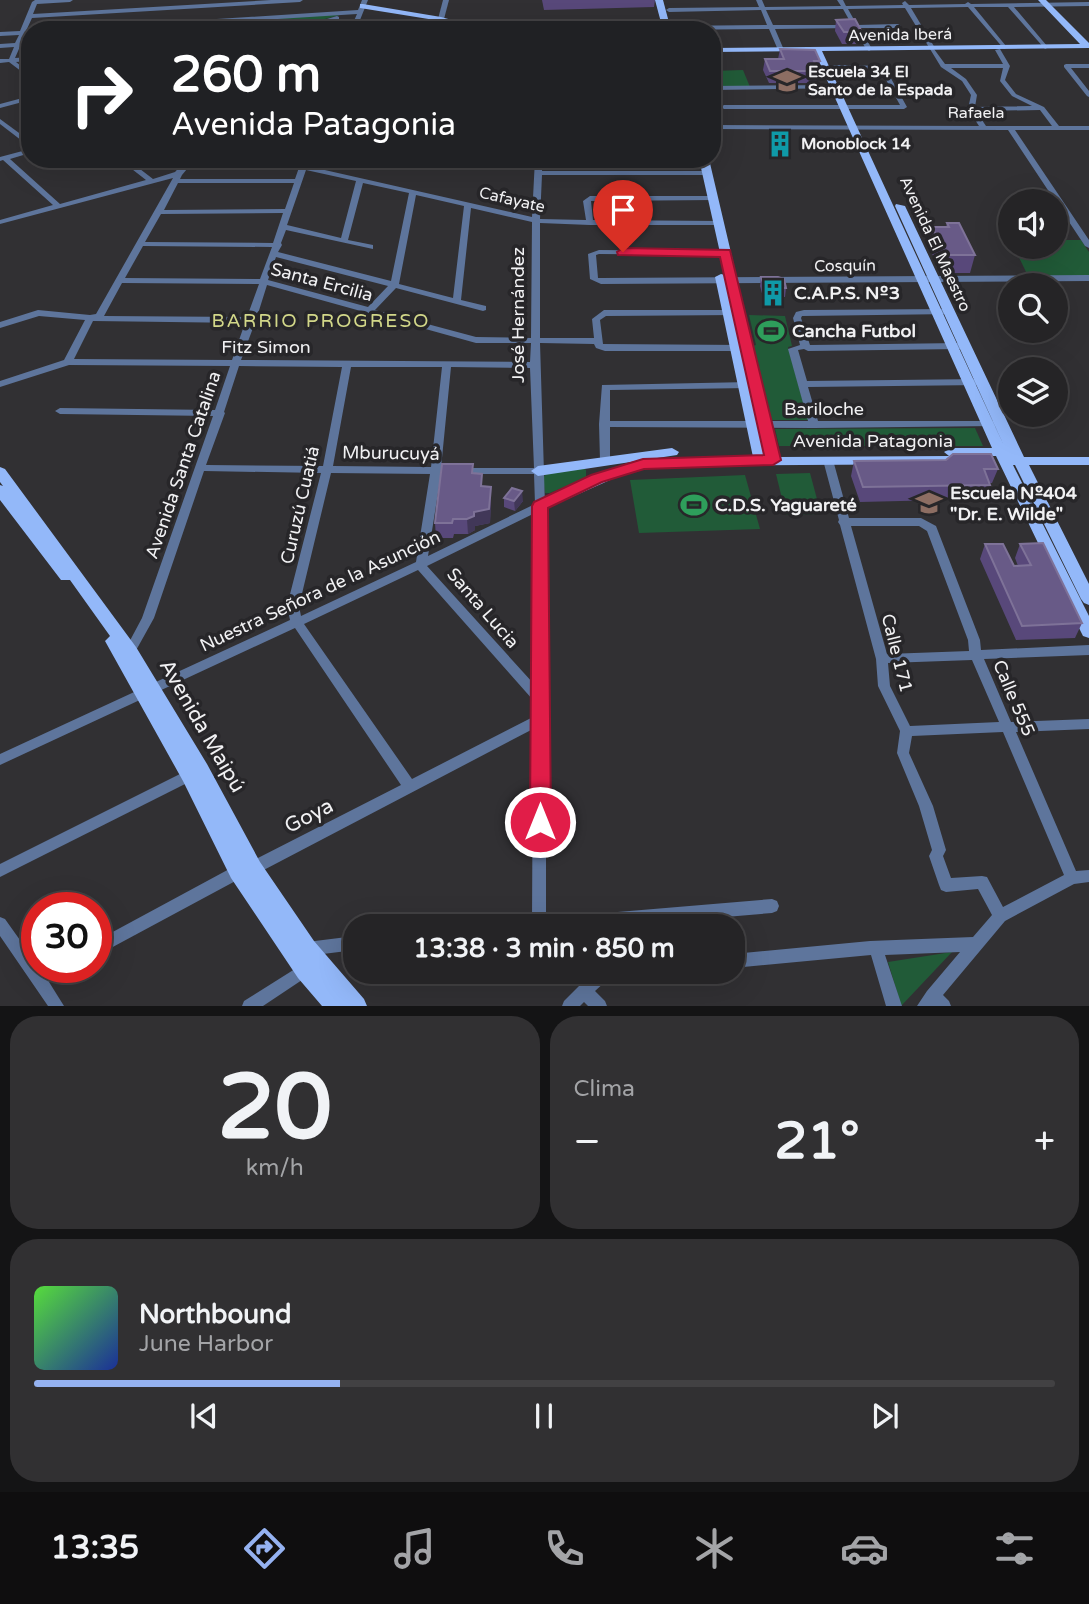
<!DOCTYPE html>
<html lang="es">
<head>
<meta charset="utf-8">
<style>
	:root { --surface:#252426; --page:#313032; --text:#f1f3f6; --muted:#a3a4a7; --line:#424143; --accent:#95b2f1 }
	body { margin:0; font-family:"Varela Round",sans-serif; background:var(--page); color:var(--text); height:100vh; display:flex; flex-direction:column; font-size:26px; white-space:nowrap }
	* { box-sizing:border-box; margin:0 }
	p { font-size:23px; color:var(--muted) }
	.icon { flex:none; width:38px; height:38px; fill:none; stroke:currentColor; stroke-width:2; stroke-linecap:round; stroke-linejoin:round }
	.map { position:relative; height:1006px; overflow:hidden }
	.side { display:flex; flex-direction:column; gap:10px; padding:10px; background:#141415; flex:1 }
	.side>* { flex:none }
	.banner { position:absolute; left:21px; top:21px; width:700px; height:147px; border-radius:28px; box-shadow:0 7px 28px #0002,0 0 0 2px var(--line); background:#202124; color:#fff; overflow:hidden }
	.tools { position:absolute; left:998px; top:189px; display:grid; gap:14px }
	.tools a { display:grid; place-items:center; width:70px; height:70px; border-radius:50%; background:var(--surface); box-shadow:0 7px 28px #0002,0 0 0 2px var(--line); font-size:35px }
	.speed { position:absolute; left:21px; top:892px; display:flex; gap:14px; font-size:35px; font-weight:700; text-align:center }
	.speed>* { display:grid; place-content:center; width:91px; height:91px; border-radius:50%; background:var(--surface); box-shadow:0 7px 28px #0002,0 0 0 2px var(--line); line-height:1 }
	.speed .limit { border:10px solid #d22; background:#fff; color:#111 }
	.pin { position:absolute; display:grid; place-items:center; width:60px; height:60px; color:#fff; margin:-72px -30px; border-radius:50% 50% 50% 0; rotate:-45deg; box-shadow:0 0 7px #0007 }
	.pin .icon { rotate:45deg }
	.me { position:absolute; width:77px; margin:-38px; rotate:0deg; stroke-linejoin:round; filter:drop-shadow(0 0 5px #0008) }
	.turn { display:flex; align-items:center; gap:24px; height:147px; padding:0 35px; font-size:32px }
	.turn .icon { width:91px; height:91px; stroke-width:2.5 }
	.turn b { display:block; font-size:49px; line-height:60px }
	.big { font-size:52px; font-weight:800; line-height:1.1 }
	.side .tile { flex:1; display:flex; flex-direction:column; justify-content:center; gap:10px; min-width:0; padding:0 24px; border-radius:28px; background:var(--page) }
	.side .dial { align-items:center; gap:0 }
	.dial b { font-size:91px; line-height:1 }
	.song { display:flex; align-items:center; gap:21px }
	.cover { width:84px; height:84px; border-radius:10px; background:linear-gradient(135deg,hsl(110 70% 55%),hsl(230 70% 35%)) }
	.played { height:7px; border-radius:4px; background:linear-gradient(90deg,var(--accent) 30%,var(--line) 30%) }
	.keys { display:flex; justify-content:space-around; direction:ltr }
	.heat { display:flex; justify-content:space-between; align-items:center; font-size:38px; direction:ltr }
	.side .tiles { flex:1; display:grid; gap:10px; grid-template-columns:1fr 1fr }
	.tile:last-child { grid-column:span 2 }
	.trip { position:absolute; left:343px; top:914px; width:402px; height:70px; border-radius:28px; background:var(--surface); box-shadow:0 7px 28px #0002,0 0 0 2px var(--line); font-weight:800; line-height:70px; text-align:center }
	.dock { display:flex; height:112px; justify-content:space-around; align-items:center; background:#0f0e0f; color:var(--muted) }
	.dock .icon { width:49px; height:49px }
	.dock .active { color:var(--accent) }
	.dock b { font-size:32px; color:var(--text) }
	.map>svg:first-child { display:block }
	.green { fill:#215b38 }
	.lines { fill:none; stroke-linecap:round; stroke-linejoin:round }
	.minor { fill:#5e759c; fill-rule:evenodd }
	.major { fill:#93b8f9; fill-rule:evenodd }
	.wall { fill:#58487a }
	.shaded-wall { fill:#413758 }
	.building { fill:#685a87; stroke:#7e7298; stroke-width:2 }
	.route { fill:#e11d48; stroke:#92132f; stroke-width:2 }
	.labels { text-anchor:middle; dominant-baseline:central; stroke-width:7; stroke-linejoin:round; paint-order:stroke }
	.far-street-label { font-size:16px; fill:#f1f1f3; stroke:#272629 }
	.far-poi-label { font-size:16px; font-weight:bold; fill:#f1f1f3; stroke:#272629; text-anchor:start }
	.street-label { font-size:18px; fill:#f1f1f3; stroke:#272629 }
	.poi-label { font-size:18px; font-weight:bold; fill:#f1f1f3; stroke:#272629; text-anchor:start }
	.neighbourhood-label { font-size:19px; letter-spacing:2px; fill:#d2d789; stroke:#272629 }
	.near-street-label { font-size:21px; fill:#f1f1f3; stroke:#272629 }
</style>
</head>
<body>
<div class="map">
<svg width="1089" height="1006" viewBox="0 0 1089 1006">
	<rect width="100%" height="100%" fill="#313033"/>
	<g class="green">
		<path d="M337,14l3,1 -57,15h-33l1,-10z"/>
		<path d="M743,70l7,17 -38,1v-17z"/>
		<path d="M1055,240h26l8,12v24h-61l-14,-29h41z"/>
		<path d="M749,315l36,1 7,30 -4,1 20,73h-37l-19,-74 4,-1z"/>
		<path d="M975,428l8,18h-204l-4,-17z"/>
		<path d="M582,467l4,3v8l-36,15h-5l-2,-16 6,-5z"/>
		<path d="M810,473l11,41 -35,1 -10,-41z"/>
		<path d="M745,475l15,54 -121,4 -9,-53z"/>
		<path d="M952,952l-50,53h-1l-13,-43z"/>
	</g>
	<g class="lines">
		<g class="minor">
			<path d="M35,0h38l-3,2 -33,2 -4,10 238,-14h32l-3,2 -268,16 -6,13 4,2 -5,2 -10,23 15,-1v4l-14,1 14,11v5l-21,-16 -9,1v-4h9l5,-12 -14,1v-4l15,-1 4,-8 -19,1v-4l20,-1 12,-29z"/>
			<path d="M362,0h6l-12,30h-6l7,-16 -249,16h-35l3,-2 282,-18z"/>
			<path d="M443,0h6l-5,19 -3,2 -3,-2z"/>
			<path d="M756,0h6l3,7 76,-1 -4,-6h6l3,6 57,-1 -1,-2 3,-2 4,4 56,-1 3,-2 3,2 118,-2v4l-75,1 33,39v2l-2,1 -37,-42h-34l32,39v2l-2,1 -36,-42 -57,1 24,40 -1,1 11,15h58l-8,-14 5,-1 10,17 -5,14 11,14 28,13 15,19h30v4h-74l74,110v8l-4,-2 -77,-116 -296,-1v-4l267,1 -11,-17 3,-14 -9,-14 -21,-14 -36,-59 -57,1 9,16 41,-1 3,2 -3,2h-38l12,21 -3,2 -3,-2 -12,-21 -79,1 9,21 -3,2 -3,-2 -9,-21 -103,1 -3,-2 3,-2 101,-1 -6,-15 -92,2 -3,-2 3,-2 90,-1zM843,9l9,16h-79l-7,-15zM951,68h52l-3,13 12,15 20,10 -57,1 2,-12 -11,-16zM1040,110l12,16h-66l-10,-15z"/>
			<path d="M337,16l2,1v2l-38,11h-11z"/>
			<path d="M1066,64h23v4h-18l18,23v6l-2,-1 -23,-29v-2z"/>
			<path d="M835,65l49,1 23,41 -3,2h-180l-3,-2 3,-2h176l-20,-36 -47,-1v-2z"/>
			<path d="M844,85l3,2 -1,1 -134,2v-4z"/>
			<path d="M30,96v4l-30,8v-4z"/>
			<path d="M0,119l30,22v6l-30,-23z"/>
			<path d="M30,149v4l-20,6 50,45 86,-24 -27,-21h8l26,20 22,-7 10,-11h6l1,2 -10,12 -2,4h115l7,-20h8l-3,7 225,51 3,-58h8l-1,12h168v4h-168l-2,44 46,1 -3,-19 7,-5h126v4l-125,1 2,19 126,1 4,2 -4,2h-129l-50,-2v115h54l-2,-19 12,-9h130l3,1v4l-131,1 -6,4 3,24 141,1 5,3 -5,3h-139l-9,-3 -2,-4 -54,-1 5,163 1,191c3,6 -2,15 1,22l-1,3v196l226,-19 5,2 2,5 -2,5 -5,2 -153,13h-91l4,-6 1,-191 -275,144 -17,5 -145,78v-15l137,-74 17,-5 151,-77 -106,-157 -295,137v-11l290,-134 -3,-14 34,-133 -117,-2 -50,147 -20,36 -10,5 -4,-2 -2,-3 2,-3 6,-3 16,-30 71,-202 -153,-2 -5,-3 5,-3 155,2 15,-44 -161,-1 -69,22v-6l64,-21 21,-40 -46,-4 -39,12v-6l38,-12 52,5 6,-1 77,-136 -173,46v-4l53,-15 -50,-45 -3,1v-4zM306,170l50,11 -15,57 -54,-13zM178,183h116l-9,26 -121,1zM363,183l46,10 -18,88 -113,-29 4,-7 -1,-2 5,-13 87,19v-4l-25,-5zM416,195l48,11 -11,92 -54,-14zM471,208l61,14 -1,116 -55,-1 -101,-27 21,-22 87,23 3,-1v-4l-25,-6zM283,213l-10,30 -128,-1 16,-28zM143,246l129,1 -12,32 -135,-1zM276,257l112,29 -20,21 -100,-27zM122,283l137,1 -12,33 -143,-1zM267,285l209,58h55l-1,19 -289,-2 15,-40zM93,321l152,2 -13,37 -158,-1zM239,366l103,1 -19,99 -117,-1 19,-52 -1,-1zM351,367h91l-11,100 -98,-1zM451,367l79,1 4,100h-75l-5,3 5,3h75l1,30 -107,52 13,-82 6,-1 1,-2 -1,-2 -6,-1zM331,473l99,1 -14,88 -115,54 -2,-10zM535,513l-2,170 -106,-117zM418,570l115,130v17l-121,62 -108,-155z"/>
			<path d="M599,250l126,1 4,2 -4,2 -126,-1 -3,1 2,23h3l488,-3v6l-488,3 -11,-5 -2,-25z"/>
			<path d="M950,309l3,1v4l-151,2 -1,2 9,27 150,-2 4,3 -4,3 -152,2 -4,-2 -6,1 9,31 175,-2 5,3 -5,3 -174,2 10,34h175l3,1 2,2 -2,2 -182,2 -204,-1v33l-5,3 -5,-3 -1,-36 3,-39 148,-3 5,3 -5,3 -140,2v31h198l-20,-72 12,-4 -7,-27 3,-6 8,-2z"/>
			<path d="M828,457l5,3 16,58h72l15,8 44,114 1,10 108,-5v10l-105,4 27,63 78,-3v10l-73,3 60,139 13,-1v12l-15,2 -69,37 -62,74 6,6 2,5h-34l10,-15 33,-39 -75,3 17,51h-16l-15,-51 -138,13v-14l137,-13 103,-4 19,-22 -14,-26 -32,3 -5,-2 -2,-5 -10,-29 3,-6 -13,-44 -22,-53 3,-22 -22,-45 -2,-27 -36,-134 -2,-3 1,-2 -16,-60zM851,526h68l8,5 41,109 1,11 -82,3zM972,660l27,62 -89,4 -20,-40 -2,-23zM1003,732l61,143 -61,32 -16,-30 -5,-1 -31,2 -8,-22 3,-6 -13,-44 -24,-53 3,-17z"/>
			<path d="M192,768l5,2 2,4 -2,4 -197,99v-13z"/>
			<path d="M0,917l5,2 32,45v4h2l2,3 6,-3h22l-2,5 -18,9 15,24h-16l-48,-70z"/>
			<path d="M355,936v14l-48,6 -5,-2 -2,-5 2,-5 5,-2z"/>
			<path d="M306,962l5,2 2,5 -2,5 -48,32h-21l2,-5z"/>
			<path d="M594,971h34l-2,5 -20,5 -11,10 10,10 2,5h-19l-4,-4 -4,4h-18l2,-5z"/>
		</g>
		<g class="major">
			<path d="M655,0h8l8,30h-8z"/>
			<path d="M1038,0h8l43,43v5l-267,3 183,397 -110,-242 1,-2 9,2 119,251h65v8h-60l60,119v21l-5,-2 -3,-4 -66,-134h-2l76,151v22l-6,-2 -2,-4 -85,-176h-29l4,4 -7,4 -298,2 -38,6 -83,37h-10l-2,-3 2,-3 90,-39 41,-6 87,-1 -38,-180 6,-3 4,1 -26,-116h10l70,298 170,-1 -5,-4 7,-4h41l-178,-397 -102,1v-4l368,-4z"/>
			<path d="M363,4l78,13 47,13h-14l-33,-9 -81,-13v-4z"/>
			<path d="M672,448l7,4 -2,3 -139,21 -7,-5 7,-5z"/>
			<path d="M0,467l5,2 131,178 71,117 53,98 54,79 50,58 3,7h-45l-24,-28 -67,-100 -48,-97 -78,-140 5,-5 -40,-56h-9l-61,-80v-15l3,1 -3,-4z"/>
		</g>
	</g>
	<g class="wall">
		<path d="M542,0h113l-1,7 -110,3z"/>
		<path d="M836,20l26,12 -2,12h-18l-7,-13z"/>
		<path d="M780,49l40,12 -4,22h-47l-6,-13 2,-11h13z"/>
		<path d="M947,223l28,32 -5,18h-28l-15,-29 5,-17h14z"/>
		<path d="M761,277l25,11 -1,9h-22l-3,-11z"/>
		<path d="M854,461l144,8 -6,14h-3l1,2 -6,14 -124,3 -9,-26z"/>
		<path d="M473,464v10l10,12 8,1v14l-1,22 -15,3v4l-7,4h-14l-1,4h-17l-1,-15z"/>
		<path d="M504,498l19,3 -8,10 -11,-4z"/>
		<path d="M985,544l29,22h4l-3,-8 5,-14 62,79 -7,15 -59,2 -36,-81z"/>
	</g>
	<g class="shaded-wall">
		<path d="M491,487v14l-1,22 -15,3v4l-7,4 -1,-15 7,-7z"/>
		<path d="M522,491l1,10 -8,10 -1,-10z"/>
	</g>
	<g class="building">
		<path d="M855,19l7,13h-18l-8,-12z"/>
		<path d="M780,49l35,1 5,11h-6l4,10h-48l-5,-12h19z"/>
		<path d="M947,223h12l16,32h-29l-14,-28h17z"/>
		<path d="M761,277h17l6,2 2,9h-21z"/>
		<path d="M953,454h38l7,15h-14l6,16 -127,2 -9,-26 92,-1z"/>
		<path d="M442,464h31l-1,9 10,1 -1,12 10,1 -2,22 -15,3v4l-7,3h-14l-1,4h-17z"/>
		<path d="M512,488l10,3 -8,10 -10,-3z"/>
		<path d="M1043,543l39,80 -60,3 -37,-82h18l11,22 17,-1 -11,-21z"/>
	</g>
	<path class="route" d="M623,248l107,2 51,210 -8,5 -129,4 -42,13 -54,26 3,314 -3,7 -8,2 -7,-2 -3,-7 2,-316 2,-4 57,-27 52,-16 121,-4 -44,-198 -102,-2 -1,-3z"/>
	<defs>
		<g id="school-bare" transform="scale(2.1)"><path d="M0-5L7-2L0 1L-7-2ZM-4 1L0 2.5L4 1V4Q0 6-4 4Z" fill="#8d6e63" stroke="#272629" stroke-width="2.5" paint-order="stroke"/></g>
		<g id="building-bare" transform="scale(2.1)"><path d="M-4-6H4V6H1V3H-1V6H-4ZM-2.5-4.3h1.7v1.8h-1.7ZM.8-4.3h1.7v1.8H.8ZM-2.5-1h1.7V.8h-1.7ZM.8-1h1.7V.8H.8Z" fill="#0f9aa8" stroke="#272629" stroke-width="2.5" paint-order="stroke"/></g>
		<g id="stadium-bare" transform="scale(2.1)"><path d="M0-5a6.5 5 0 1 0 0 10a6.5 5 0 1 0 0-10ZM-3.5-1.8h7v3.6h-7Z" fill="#2e9e5b" stroke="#272629" stroke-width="2.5" paint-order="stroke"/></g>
	</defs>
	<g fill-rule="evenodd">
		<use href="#school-bare" x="787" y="81"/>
		<use href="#building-bare" x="780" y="144"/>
		<use href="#building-bare" x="773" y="293"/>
		<use href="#stadium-bare" x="771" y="331"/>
		<use href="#school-bare" x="929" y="503"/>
		<use href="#stadium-bare" x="694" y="505"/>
	</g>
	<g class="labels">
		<g class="far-street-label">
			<text transform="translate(900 35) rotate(-1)">Avenida Iberá</text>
			<text x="976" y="113">Rafaela</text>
			<text transform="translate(512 200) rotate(13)">Cafayate</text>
			<text transform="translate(935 244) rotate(65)">Avenida El Maestro</text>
			<text transform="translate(845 266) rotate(-1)">Cosquín</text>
		</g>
		<g class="far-poi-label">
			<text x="808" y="72">Escuela 34 El<tspan x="808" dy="18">Santo de la Espada</tspan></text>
			<text x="801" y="144">Monoblock 14</text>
		</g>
		<g class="street-label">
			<text transform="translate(322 282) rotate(15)">Santa Ercilia</text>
			<text transform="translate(518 315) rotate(-90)">José Hernández</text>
			<text x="266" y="347">Fitz Simon</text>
			<text x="824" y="409">Bariloche</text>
			<text x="873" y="441">Avenida Patagonia</text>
			<text transform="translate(391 453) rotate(1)">Mburucuyá</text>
			<text transform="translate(183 465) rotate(-71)">Avenida Santa Catalina</text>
			<text transform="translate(300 505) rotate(-77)">Curuzú Cuatiá</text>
			<text transform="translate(320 591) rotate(-25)">Nuestra Señora de la Asunción</text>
			<text transform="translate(483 608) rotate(49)">Santa Lucia</text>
			<text transform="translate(897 653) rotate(76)">Calle 171</text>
			<text transform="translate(1014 698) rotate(67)">Calle 555</text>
		</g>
		<g class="poi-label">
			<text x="794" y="293">C.A.P.S. Nº3</text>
			<text x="792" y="331">Cancha Futbol</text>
			<text x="950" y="493">Escuela Nº404<tspan x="950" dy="21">"Dr. E. Wilde"</tspan></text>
			<text x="715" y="505">C.D.S. Yaguareté</text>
		</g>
		<g class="neighbourhood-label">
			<text x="321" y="321">BARRIO PROGRESO</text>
		</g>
		<g class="near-street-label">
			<text transform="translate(202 726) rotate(60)">Avenida Maipú</text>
			<text transform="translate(309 816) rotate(-27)">Goya</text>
		</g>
	</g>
</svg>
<div class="tools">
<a><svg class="icon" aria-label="sound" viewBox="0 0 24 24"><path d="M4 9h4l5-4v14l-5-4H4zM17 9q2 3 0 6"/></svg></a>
<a><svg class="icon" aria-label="search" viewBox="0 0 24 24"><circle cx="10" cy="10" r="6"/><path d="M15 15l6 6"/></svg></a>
<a><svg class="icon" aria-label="layers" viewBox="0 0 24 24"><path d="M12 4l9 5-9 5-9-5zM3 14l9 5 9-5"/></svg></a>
</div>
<div class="speed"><div class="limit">30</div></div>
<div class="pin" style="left:623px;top:252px;background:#d93025"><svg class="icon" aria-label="arrive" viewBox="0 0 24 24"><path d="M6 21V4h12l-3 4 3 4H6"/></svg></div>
<svg class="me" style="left:540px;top:822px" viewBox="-20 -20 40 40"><circle r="17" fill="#e11d48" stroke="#fff" stroke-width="3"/><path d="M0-11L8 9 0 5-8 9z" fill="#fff"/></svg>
<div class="trip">13:38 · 3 min · 850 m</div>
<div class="banner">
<div class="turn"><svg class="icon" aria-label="right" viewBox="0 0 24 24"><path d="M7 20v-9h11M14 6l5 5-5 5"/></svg><div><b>260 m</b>Avenida Patagonia</div></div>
</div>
</div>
<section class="side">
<div class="tiles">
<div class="tile dial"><b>20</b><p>km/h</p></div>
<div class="tile"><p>Clima</p>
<div class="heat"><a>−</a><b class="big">21°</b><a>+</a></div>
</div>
<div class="tile">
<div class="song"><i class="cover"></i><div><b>Northbound</b><p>June Harbor</p></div></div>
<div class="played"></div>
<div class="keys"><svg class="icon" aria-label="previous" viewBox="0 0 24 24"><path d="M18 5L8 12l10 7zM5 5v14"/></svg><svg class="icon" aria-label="pause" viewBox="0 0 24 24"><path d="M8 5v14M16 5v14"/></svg><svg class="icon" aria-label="next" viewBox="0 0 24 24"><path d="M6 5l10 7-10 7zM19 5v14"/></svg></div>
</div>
</div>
</section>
<nav class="dock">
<b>13:35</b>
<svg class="icon active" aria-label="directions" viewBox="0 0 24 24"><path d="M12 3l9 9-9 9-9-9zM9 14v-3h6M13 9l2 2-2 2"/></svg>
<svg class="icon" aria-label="music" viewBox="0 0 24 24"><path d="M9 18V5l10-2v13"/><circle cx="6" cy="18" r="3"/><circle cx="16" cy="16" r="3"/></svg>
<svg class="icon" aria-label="phone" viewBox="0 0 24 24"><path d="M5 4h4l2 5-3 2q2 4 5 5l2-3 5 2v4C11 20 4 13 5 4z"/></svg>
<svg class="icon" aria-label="climate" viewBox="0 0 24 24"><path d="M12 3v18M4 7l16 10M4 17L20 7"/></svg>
<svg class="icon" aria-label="car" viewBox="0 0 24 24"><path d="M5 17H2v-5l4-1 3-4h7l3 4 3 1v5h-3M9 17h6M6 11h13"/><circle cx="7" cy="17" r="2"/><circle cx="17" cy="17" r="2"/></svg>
<svg class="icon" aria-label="filters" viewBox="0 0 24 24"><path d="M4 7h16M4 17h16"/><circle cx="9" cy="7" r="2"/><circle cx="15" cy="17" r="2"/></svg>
</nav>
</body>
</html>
